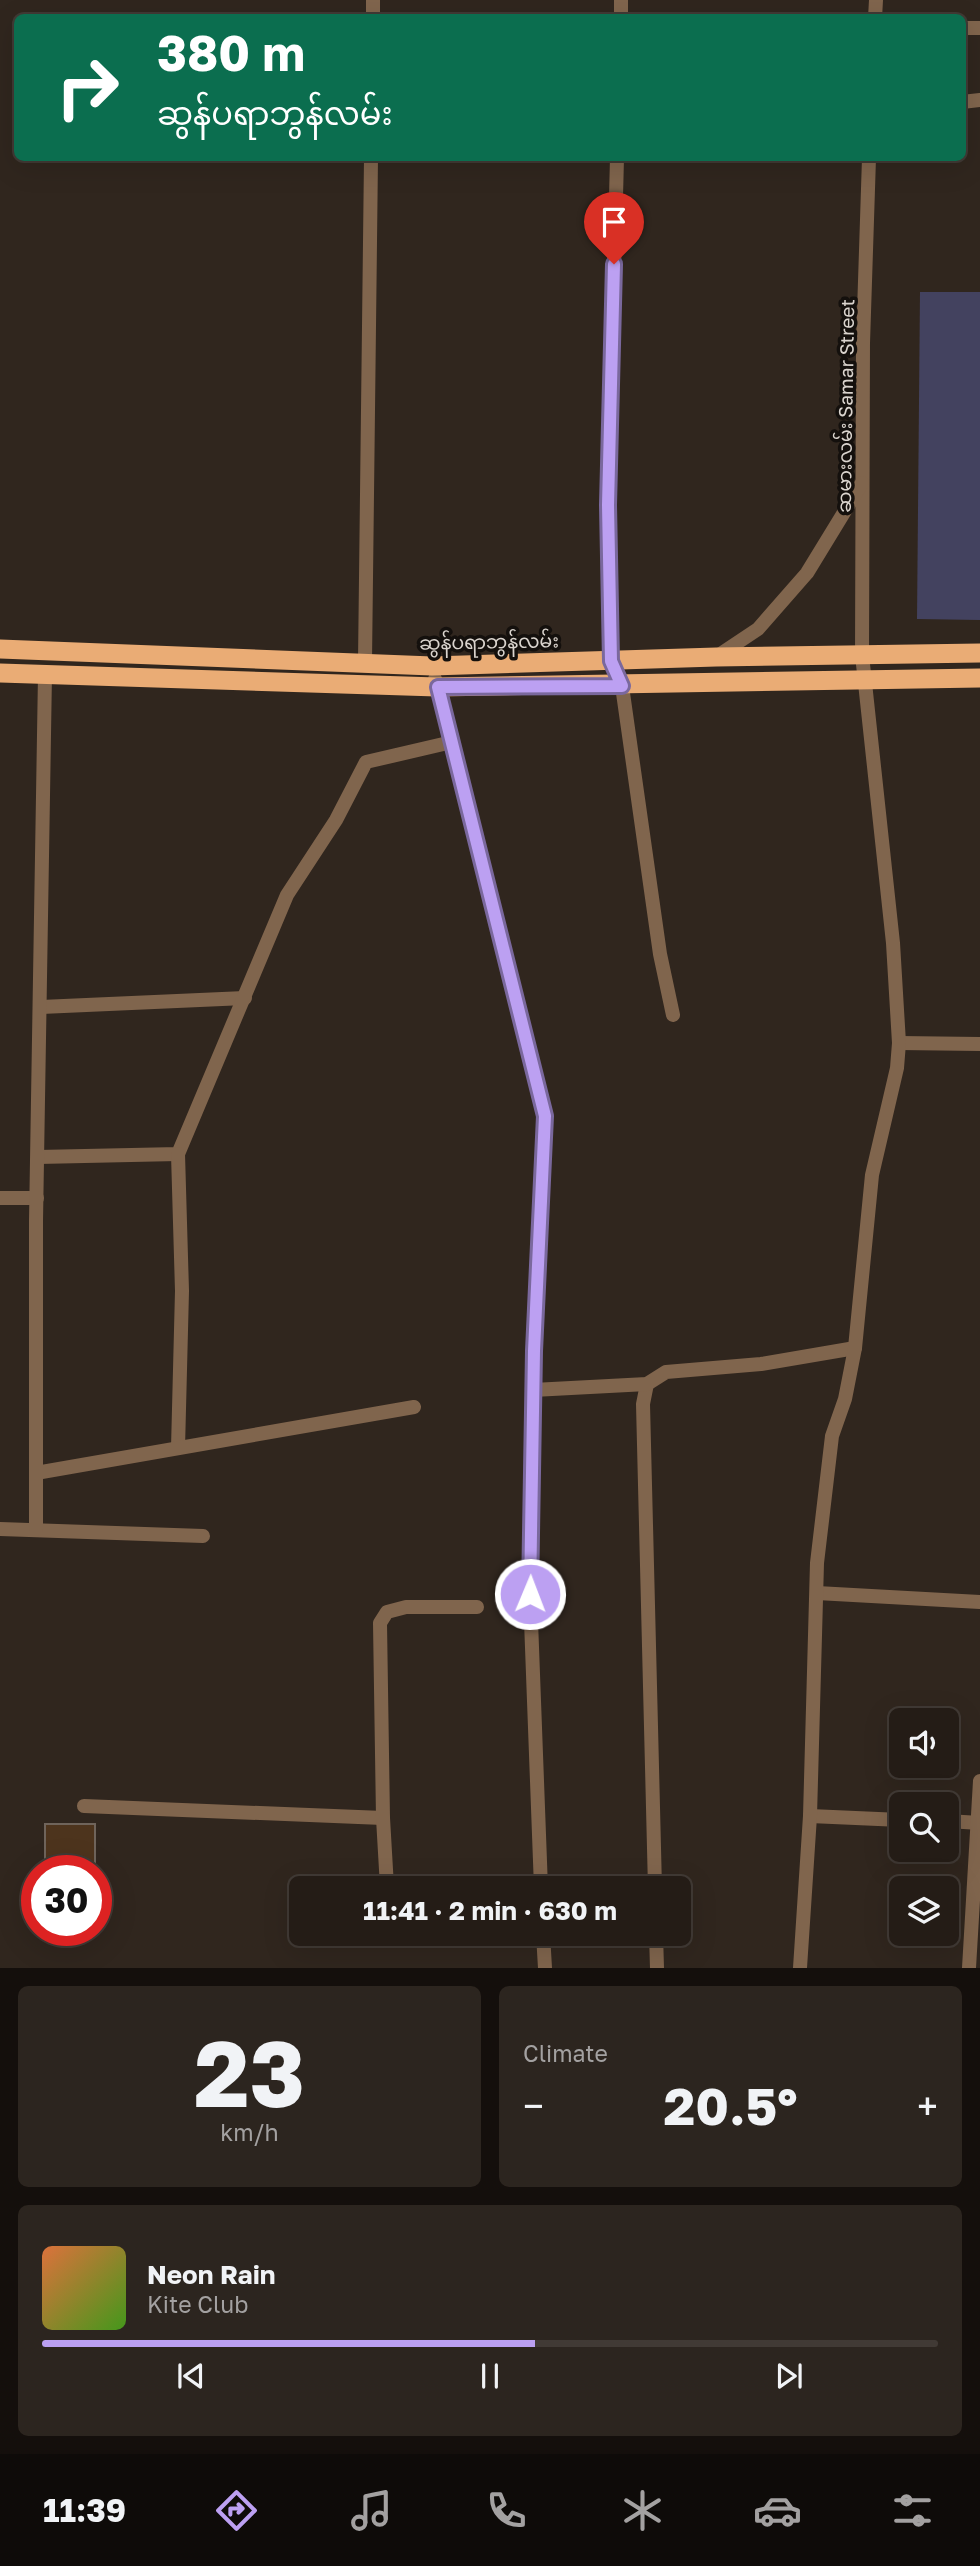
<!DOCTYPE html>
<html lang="en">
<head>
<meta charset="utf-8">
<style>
	:root { --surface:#241c16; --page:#2c251f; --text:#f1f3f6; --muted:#a3a1a1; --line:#413a35; --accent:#bca0f2 }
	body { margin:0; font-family:"Golos Text","Noto Sans Myanmar",sans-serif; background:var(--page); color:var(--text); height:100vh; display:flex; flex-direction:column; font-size:26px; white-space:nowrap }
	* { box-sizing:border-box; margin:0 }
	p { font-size:23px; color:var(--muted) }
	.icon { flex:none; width:38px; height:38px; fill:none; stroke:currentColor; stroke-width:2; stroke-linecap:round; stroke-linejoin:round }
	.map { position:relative; height:1968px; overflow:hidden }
	.sheet { display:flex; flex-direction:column; gap:18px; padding:18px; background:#140f0c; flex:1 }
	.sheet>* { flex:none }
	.hud { position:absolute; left:14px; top:14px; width:952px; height:147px; border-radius:10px; box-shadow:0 7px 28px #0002,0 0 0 2px var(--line); background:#0b6e4f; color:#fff; overflow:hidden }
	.tools { position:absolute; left:889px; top:1708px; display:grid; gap:14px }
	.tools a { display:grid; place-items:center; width:70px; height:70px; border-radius:10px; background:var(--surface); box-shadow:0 7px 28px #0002,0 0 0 2px var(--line); font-size:35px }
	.speed { position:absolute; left:21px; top:1855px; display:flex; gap:14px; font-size:35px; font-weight:700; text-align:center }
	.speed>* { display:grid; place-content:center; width:91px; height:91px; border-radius:50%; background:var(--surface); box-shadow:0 7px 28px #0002,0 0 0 2px var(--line); line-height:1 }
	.speed .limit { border:10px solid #d22; background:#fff; color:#111 }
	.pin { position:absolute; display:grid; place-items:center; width:60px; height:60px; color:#fff; margin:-72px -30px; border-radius:50% 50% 50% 0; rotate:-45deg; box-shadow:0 0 7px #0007 }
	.pin .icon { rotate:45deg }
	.me { position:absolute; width:77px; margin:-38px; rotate:1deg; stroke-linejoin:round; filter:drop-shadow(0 0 5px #0008) }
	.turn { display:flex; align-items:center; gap:24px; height:147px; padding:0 28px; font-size:32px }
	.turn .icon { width:91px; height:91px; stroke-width:2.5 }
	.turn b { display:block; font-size:49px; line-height:60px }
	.big { font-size:52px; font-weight:700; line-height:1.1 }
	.sheet .card { flex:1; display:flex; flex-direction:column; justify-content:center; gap:10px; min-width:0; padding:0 24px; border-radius:10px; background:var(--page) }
	.sheet .dial { align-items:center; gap:0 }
	.dial b { font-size:91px; line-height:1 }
	.song { display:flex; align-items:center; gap:21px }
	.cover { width:84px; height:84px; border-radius:10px; background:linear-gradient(135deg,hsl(20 70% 55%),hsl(100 70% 35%)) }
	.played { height:7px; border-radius:4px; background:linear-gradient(90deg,var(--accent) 55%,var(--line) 55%) }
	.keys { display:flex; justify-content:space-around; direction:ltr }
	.heat { display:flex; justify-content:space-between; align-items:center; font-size:38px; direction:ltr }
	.sheet .tiles { flex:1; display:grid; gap:18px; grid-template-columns:1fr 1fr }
	.card:last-child { grid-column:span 2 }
	.trip { position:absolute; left:289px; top:1876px; width:402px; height:70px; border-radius:10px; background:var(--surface); box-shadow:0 7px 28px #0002,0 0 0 2px var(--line); font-weight:700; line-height:70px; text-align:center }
	.tabs { display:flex; height:112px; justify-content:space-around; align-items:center; background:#0e0b09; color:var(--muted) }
	.tabs .icon { width:49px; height:49px }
	.tabs .active { color:var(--accent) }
	.tabs b { font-size:32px; color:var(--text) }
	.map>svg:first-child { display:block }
	.green { fill:#43425f }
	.building { fill:#4d341d; stroke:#6f645b; stroke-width:2 }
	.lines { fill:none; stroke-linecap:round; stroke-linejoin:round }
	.minor { stroke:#80654d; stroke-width:14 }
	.tertiary { stroke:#80654d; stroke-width:14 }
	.trunk { stroke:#eaac75; stroke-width:19 }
	.route-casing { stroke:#7a689d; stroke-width:18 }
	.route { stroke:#bca0f2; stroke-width:12 }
	.labels { text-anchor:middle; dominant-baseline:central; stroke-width:7; stroke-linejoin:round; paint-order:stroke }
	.street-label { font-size:19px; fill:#dad4ce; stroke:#14100d }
</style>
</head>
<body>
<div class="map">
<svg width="980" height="1968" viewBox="0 0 980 1968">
	<rect width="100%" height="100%" fill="#30261e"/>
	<path class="green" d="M920,292h60v328l-63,-1z"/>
	<rect class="building" x="45" y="1824" width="50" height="44"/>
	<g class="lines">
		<g class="minor">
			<path d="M373,18v-18"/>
			<path d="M621,18v-18"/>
			<path d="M875,18l1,-18"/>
			<path d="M962,28h18"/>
			<path d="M962,102l18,-2"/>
			<path d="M617,158l-9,347 3,156 11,25 38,268 13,61"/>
			<path d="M862,655l1,-312 6,-185"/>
			<path d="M716,657l42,-28 49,-56 55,-90"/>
			<path d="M365,662l6,-504"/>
			<path d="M435,679l110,437 -11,235 -4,243 11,294"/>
			<path d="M41,1007l204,-9"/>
			<path d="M899,1043l81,1"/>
			<path d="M38,1157l140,-3 109,-259 49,-75 30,-58 86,-20"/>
			<path d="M0,1198h37"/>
			<path d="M647,1384l-4,20 12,484"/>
			<path d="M533,1390l114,-6 19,-12 95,-8 94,-16"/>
			<path d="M178,1448l4,-157 -4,-137"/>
			<path d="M36,1473l378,-66"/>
			<path d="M0,1529l203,7"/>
			<path d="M36,1529v-308l9,-547"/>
			<path d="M817,1593l163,9"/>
			<path d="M84,1806l299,12"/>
			<path d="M810,1816l91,4"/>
			<path d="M947,1821l33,2"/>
			<path d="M387,1887l-4,-69 -3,-195 7,-11 19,-5h71"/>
			<path d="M543,1934l2,34"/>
			<path d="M656,1934l1,34"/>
			<path d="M969,1968l11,-187"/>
		</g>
		<path class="tertiary" d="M800,1968l10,-152 7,-253 15,-127 13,-37 10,-51 17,-173 25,-107 2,-25 -6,-100 -31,-288"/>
		<g class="trunk">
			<path d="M0,649l432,17 284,-9 264,-4"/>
			<path d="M0,673l437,14 543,-9"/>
		</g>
	</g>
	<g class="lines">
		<g class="route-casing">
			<path id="route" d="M530,1594l4,-243 11,-235 -107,-429 184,-1 -11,-25 -3,-156 6,-241"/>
		</g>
		<use href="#route" class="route"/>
	</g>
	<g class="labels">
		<g class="street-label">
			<text transform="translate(845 406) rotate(-89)">ဆမားလမ်း Samar Street</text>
			<text transform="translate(489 641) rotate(-1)">ဆွန်ပရာဘွန်လမ်း</text>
		</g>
	</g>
</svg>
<div class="tools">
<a><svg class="icon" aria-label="sound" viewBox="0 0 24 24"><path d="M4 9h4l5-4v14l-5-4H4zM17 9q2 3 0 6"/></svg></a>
<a><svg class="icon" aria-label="search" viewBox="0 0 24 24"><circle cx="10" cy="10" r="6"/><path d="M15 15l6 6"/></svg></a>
<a><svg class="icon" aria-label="layers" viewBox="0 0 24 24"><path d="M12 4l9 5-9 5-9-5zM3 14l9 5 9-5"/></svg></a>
</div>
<div class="speed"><div class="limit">30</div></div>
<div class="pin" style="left:614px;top:264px;background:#d93025"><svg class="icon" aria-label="arrive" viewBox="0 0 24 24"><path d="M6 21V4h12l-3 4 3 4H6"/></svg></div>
<svg class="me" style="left:530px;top:1594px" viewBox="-20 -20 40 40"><circle r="17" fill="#bca0f2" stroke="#fff" stroke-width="3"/><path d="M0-11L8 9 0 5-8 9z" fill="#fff"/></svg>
<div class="trip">11:41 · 2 min · 630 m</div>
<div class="hud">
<div class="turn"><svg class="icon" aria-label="right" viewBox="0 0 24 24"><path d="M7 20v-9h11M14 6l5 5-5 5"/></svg><div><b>380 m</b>ဆွန်ပရာဘွန်လမ်း</div></div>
</div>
</div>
<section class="sheet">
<div class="tiles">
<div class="card dial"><b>23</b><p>km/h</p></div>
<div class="card"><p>Climate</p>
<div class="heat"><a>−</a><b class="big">20.5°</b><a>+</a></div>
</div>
<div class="card">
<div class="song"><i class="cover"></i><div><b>Neon Rain</b><p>Kite Club</p></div></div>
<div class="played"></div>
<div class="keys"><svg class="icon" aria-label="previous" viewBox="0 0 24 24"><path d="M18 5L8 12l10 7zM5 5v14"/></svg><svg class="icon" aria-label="pause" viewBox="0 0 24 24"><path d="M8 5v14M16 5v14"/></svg><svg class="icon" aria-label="next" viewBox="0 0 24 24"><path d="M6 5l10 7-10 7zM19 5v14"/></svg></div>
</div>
</div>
</section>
<nav class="tabs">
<b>11:39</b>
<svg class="icon active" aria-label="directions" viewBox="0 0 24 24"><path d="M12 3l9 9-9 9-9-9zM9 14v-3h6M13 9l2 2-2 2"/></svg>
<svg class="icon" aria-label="music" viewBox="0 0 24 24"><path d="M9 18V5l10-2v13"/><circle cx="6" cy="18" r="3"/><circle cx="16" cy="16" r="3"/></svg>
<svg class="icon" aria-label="phone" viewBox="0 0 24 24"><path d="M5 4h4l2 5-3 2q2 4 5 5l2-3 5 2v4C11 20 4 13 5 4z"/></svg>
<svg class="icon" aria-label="climate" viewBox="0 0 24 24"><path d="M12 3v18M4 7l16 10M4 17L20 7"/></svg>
<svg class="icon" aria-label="car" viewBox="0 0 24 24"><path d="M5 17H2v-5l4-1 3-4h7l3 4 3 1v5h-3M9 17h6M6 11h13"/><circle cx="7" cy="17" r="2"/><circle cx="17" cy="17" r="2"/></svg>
<svg class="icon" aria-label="filters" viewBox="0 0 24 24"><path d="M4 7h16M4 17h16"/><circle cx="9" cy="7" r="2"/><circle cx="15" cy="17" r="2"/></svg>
</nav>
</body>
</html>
